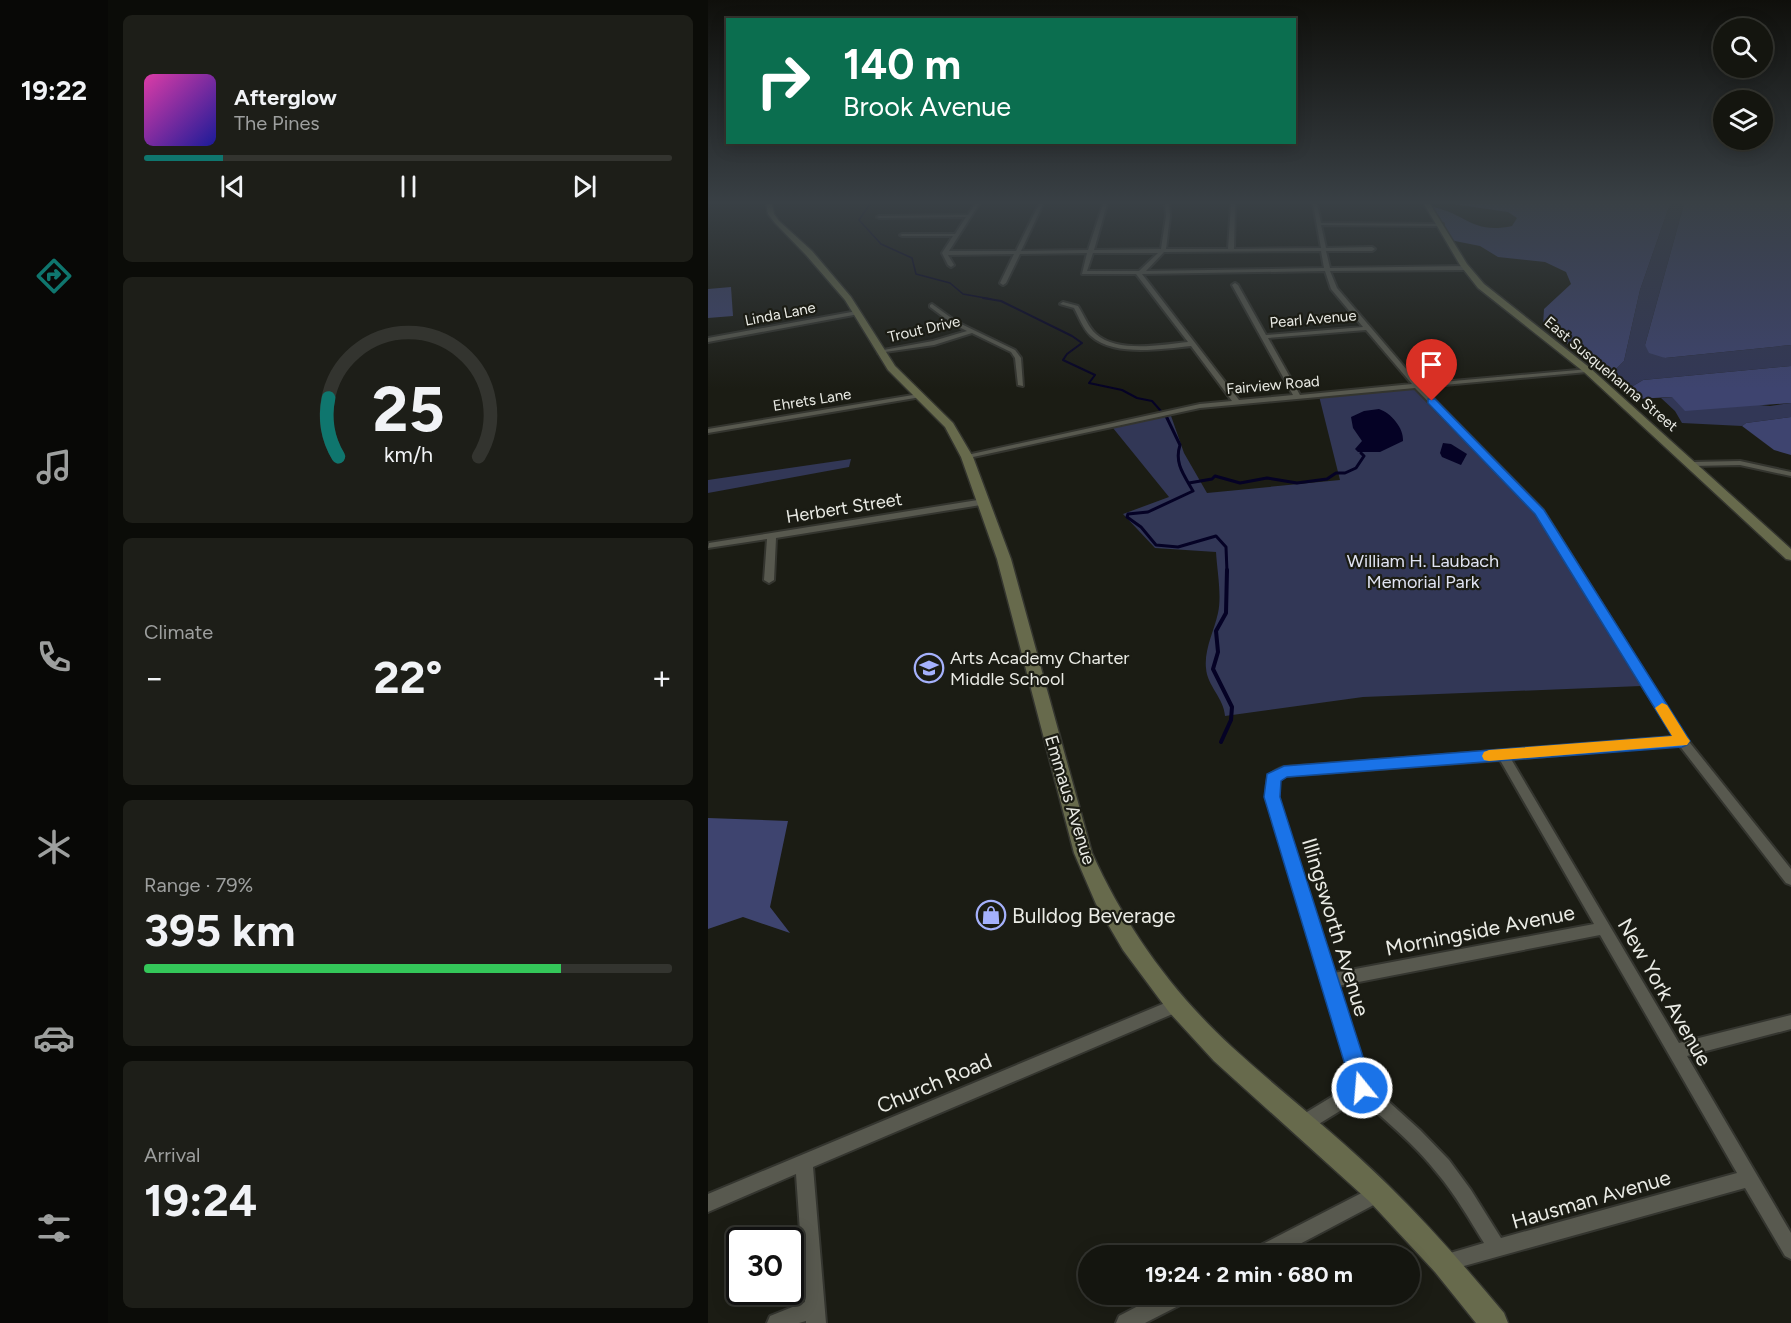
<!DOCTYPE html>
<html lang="en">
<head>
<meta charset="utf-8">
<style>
	:root { --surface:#14150f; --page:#1d1e18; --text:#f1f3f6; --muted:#9d9f9e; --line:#33342f; --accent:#0f766e }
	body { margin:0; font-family:Figtree,sans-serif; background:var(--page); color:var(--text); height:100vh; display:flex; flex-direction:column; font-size:22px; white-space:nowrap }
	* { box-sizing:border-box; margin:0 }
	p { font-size:20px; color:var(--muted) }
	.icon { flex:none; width:33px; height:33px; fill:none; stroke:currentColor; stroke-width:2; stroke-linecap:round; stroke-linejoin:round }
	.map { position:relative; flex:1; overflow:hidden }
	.panel { display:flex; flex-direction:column; gap:15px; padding:15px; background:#0b0c08; width:600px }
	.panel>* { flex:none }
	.guide { position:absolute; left:18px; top:18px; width:570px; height:126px; border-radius:0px; box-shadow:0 3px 15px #0003,0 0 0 2px var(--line); background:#0b6e4f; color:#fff; overflow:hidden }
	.fabs { position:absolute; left:1005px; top:18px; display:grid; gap:12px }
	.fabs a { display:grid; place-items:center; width:60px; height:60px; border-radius:50%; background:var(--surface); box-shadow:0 3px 15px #0003,0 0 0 2px var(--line); font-size:30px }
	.speed { position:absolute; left:18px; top:1227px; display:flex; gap:12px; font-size:30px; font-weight:700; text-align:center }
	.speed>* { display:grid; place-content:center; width:78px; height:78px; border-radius:50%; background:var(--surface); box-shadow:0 3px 15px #0003,0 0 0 2px var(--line); line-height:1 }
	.speed .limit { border:3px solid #111; border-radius:9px; background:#fff; color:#111 }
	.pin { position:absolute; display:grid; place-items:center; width:51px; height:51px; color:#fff; margin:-62px -26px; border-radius:50% 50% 50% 0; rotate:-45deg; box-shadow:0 0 6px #0007 }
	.pin .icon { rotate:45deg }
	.me { position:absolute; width:66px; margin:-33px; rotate:343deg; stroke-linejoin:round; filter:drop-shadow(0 0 4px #0008) }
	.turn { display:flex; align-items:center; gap:21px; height:126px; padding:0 18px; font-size:27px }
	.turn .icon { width:78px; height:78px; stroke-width:2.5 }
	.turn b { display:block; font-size:42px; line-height:51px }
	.big { font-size:45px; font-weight:700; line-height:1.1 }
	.panel .widget { flex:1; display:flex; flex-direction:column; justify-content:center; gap:9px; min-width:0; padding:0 21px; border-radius:9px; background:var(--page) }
	.panel .dial { align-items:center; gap:0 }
	.dial svg { height:156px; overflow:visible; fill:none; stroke:var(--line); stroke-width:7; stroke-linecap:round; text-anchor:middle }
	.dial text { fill:var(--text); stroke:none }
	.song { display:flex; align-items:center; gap:18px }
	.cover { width:72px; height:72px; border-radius:9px; background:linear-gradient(135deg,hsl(320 70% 55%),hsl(240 70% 35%)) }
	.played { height:6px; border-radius:3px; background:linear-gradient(90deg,var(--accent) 15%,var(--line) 15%) }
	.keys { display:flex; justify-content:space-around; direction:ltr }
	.heat { display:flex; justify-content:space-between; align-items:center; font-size:33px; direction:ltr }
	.charge { height:9px; border-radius:4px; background:linear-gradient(90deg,#34c759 79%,var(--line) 0) }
	.trip { position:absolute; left:370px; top:1245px; width:342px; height:60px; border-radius:30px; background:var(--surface); box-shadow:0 3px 15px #0003,0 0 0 2px var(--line); font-weight:700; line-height:60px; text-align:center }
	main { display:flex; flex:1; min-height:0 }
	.menu { display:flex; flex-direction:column; width:108px; justify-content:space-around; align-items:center; background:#080806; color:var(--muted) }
	.menu .icon { width:42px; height:42px }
	.menu .on { color:var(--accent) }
	.menu b { font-size:27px; color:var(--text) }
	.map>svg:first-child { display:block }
	.green { fill:#323756 }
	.forest { fill:#3e446f }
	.water { fill:#050225 }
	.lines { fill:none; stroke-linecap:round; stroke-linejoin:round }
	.stream-far3 { stroke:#050225; stroke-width:1.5 }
	.stream-far2 { stroke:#050225; stroke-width:2 }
	.stream-far1 { stroke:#050225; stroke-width:3 }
	.stream { stroke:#050225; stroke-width:4 }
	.minor-casing { stroke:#34352f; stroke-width:4 }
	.secondary-casing { stroke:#34352f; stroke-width:3 }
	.minor { fill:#58594f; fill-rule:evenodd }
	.secondary { fill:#676a4c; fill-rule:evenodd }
	.route { fill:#1a73e8; stroke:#114b97; stroke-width:1.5 }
	.slow { fill:#f59e0b }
	.labels { text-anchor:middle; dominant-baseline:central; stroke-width:4.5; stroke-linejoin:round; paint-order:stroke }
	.far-street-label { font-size:15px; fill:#eaebe5; stroke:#1b1c14 }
	.street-label { font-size:18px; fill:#eaebe5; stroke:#1b1c14 }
	.park-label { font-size:18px; fill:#e0e3f2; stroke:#1b1c14 }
	.poi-label { font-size:18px; fill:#eaebe5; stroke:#1b1c14; text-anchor:start }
	.near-poi-label { font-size:21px; fill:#eaebe5; stroke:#1b1c14; text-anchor:start }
	.near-street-label { font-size:21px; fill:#eaebe5; stroke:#1b1c14 }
</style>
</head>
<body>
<main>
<nav class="menu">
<b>19:22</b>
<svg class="icon on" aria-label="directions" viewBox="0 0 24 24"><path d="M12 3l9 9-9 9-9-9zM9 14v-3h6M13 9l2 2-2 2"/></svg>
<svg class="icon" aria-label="music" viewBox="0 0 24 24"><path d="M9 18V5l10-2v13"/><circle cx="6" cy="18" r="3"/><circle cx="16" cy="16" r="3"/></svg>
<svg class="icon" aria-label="phone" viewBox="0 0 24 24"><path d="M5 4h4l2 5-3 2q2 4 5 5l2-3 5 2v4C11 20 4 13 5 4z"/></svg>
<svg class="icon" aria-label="climate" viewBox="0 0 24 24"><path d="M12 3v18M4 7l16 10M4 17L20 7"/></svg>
<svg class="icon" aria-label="car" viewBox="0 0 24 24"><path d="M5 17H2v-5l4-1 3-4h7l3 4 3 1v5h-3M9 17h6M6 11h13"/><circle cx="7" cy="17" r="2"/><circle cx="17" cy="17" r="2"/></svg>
<svg class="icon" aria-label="filters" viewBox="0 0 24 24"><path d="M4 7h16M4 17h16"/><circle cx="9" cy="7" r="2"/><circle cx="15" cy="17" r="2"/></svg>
</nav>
<section class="panel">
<div class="widget">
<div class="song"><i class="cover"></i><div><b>Afterglow</b><p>The Pines</p></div></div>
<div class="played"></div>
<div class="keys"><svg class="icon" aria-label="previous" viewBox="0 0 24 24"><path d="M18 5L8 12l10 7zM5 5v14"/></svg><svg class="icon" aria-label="pause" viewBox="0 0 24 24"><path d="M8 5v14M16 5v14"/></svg><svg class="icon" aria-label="next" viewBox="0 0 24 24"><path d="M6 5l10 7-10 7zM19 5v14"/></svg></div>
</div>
<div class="widget dial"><svg viewBox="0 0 100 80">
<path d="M14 69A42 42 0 1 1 86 69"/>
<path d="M14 69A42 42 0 0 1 9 39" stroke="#0f766e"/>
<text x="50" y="56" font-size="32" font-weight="700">25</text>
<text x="50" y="72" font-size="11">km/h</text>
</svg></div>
<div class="widget"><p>Climate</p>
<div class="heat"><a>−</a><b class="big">22°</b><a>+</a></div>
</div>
<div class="widget"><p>Range · 79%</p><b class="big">395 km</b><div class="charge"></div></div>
<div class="widget"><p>Arrival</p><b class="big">19:24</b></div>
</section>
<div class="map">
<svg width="1083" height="1323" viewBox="0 0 1083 1323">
	<rect width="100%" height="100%" fill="#1b1c14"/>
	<g class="green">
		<path d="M962,204h14l-39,141 20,13 126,-13v21l-148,14 -10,6 -3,9 -23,-17 17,-17 16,-71z"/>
		<path d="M708,388l122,128 103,170 -278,11 -138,19c-1,-18 -18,-30 -19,-48 -2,-18 8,-37 12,-55 4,-18 -1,-43 -2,-61l-61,-4 -32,-34 46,-17 -56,-69 57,-15 14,40 23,40 133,-13 -21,-84z"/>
		<path d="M964,397l98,9 21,-3v14l-45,6 -4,3 -60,-3 -7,-12 -14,-13z"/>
		<path d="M143,459l-2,8 -141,26v-13z"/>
	</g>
	<g class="forest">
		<path d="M745,204h217l-30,86 -16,71 -17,17 -31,-28 -33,-24 1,-17 27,-25 -5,-12 -21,-10 -47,-5 -18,-11 -30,-6 -22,-34c38,6 43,29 84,20l5,-8 -9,-6z"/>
		<path d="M976,204h107v141l-126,13 -16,-5 -4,-8z"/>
		<path d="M23,287l2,29 -25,2v-29z"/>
		<path d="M1083,366v37l-106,8 -13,-14 -36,2 -6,-4 3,-9 10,-6z"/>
		<path d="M1083,417v38l-17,-5 -32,-24 4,-3z"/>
		<path d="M0,818l80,3 -18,86 20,26 -47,-16 -35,12z"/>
	</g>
	<g class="water">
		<path d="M671,409c12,4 25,19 24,32l-23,11h-22l-3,-3 7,-8 -9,-13 -2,-11 13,-6z"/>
		<path d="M735,443l8,1 16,10 -6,11 -19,-8 -2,-4z"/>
	</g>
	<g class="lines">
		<path class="stream-far3" d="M162,204l-11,16 22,24 31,14 4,16 34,9 13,11 28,5"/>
		<path class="stream-far2" d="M275,298l18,3 71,35 10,7 -15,11 -4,6 32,15 -6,8 33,7 15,8 15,3 16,18"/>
		<g class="stream-far1">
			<path d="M459,418l13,27c-6,18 4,30 13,46l-45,21 -20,2 -1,3 14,10 15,18 22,2 38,-11 10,11 1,25"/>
			<path d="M481,483l23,-4 3,-3 25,7 27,-5 30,5 30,-4 9,-6h9l11,-5 8,-12 -3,-3"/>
		</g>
		<path class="stream" d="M513,742l10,-22 1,-13 -19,-38 5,-17 -2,-21 10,-18 1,-43"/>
		<g class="minor-casing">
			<g id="minor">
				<path d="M267,204h4l-30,47h67l23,-47h4l-22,47 67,-1 15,-46h4l-13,46 67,-1 5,-33 -1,-12h4l1,12 -4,33h62l3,-45h4l-1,45 87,-1 -8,-44h4l4,19 122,1 -2,2 -120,-1 5,23 46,-1 3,2 -3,2h-46l4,17 136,-2 3,2 -3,2 -136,1 7,17 82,96 170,-15 1,1 -3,2 -165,15 121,123 143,228 105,131v16l-5,-2 -107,-138 -168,14 168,284 112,-28v14l-104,27 104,177v26l-6,-3 -40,-68 -299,83 -6,-3 -3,-6 3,-6 44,-13c-15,-24 -29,-49 -47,-70 -22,-28 -50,-51 -76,-75l-52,32 -6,2 -6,-2 -2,-6 2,-6 56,-34 -87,-287c1,-19 -1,-23 18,-30l390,-30 -137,-224 -122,-125 -215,20 -236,51 -1,-2 4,-2 233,-51 32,-3 -41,-55c-29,3 -77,11 -100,-10 -8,-7 -12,-19 -17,-28l-14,-4 3,-2 15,4c6,9 10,21 18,28 21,19 65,11 92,8l-52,-68h-54l5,-21 -67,1 -14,29 -3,2 -3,-2 14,-29 -66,1 6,10 -3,2 -3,-2 -6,-12 11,-17h-51l-2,-1 2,-1h53l11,-17 -87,1 -2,-1 2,-1 89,-1zM613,251l3,17 -178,3 18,-19zM385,253h65l-19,18h-52zM617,271l6,18 32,38 -97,8 -28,-50 -3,-2 -3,2 61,110 -54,5 -97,-126zM658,330l46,54 -112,11 -32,-57zM792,760l94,164 -260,49 -56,-176 1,-17 7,-4zM892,935l137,238 -236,65 -30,-48 -22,-30 -29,-30 -52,-47 -30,-97z"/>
				<path d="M224,304l25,18 58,28 6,8 2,28 -5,-1 -3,-27 -4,-6 -39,-19 -38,12 -56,8v-2l55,-10 34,-10 -14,-7 -23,-17v-2z"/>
				<path d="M149,311l2,1v2l-151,28v-4z"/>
				<path d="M211,394l2,1v2l-213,36v-4z"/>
				<path d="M1032,461l51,11v4l-51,-11 -48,1 -4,-2 4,-2z"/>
				<path d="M276,499l3,1v4l-211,34 -2,42 -5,3 -5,-3 3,-41 -59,9 1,-5z"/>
				<path d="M469,998l5,2 2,5 -2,5 -369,157 13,156h-20v-2l-7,2h-32l3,-7 35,-14 -9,-128 -88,38v-18z"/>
				<path d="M671,1184l6,3 3,6 -3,6 -108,57h-29l3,-6z"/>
				<path d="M453,1294h29l-2,7 -43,22h-29l3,-7z"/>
			</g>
		</g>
		<g class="secondary-casing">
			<g id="secondary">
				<path d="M58,204h6l2,10 5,7 33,30 39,46 44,69 58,57 20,34 38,102 81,294c33,73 80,139 140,194 51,47 107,89 156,138 41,40 79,84 116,128l4,10h-32l-41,-51 -65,-70 -156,-141 -45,-49 -46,-62 -27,-46 -22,-51 -77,-294 -36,-102 -16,-30 -57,-57 -43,-70 -39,-45 -31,-32 -7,-9z"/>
				<path d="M716,204h6l37,60 17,20 106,84 201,181v11l-5,-1 -202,-187 -106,-84 -18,-23z"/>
			</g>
		</g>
		<use href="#minor" class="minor"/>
		<use href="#secondary" class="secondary"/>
	</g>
	<linearGradient id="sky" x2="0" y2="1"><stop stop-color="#0f0f0b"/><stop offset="0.52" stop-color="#394045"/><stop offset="1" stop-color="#394045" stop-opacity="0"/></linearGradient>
	<rect width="1083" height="389" fill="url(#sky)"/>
	<path class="route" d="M720,399h7l109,111 146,231 -3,4 -5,2 -395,30 -6,4 -1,16 93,291 -3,7 -8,3 -7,-3 -3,-7 -88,-291 3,-23 17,-8 388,-30 -137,-222 -107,-111z"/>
	<path class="slow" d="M954,703l5,2 20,32 3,4 -3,4 -198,16 -5,-1 -2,-4 2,-4 5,-2 183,-14 -17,-28z"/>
	<defs>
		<g id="school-ring" transform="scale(1.5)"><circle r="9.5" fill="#1b1c14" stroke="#a5b1fc" stroke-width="1.5"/><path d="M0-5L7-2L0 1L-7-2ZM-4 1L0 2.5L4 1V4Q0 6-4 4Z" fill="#a5b1fc"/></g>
		<g id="shop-ring" transform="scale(1.5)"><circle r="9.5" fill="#1b1c14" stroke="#a5b1fc" stroke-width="1.5"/><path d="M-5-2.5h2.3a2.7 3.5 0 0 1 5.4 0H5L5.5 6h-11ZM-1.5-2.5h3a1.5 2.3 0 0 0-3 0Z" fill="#a5b1fc"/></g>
	</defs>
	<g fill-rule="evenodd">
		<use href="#school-ring" x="221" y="668"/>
		<use href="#shop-ring" x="283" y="915"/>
	</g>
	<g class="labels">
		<g class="far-street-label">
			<text transform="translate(72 314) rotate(-11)">Linda Lane</text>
			<text transform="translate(605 319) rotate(-5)">Pearl Avenue</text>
			<text transform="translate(216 329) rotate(-13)">Trout Drive</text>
			<text transform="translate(903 374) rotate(40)">East Susquehanna Street</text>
			<text transform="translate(565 385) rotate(-5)">Fairview Road</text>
			<text transform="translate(104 400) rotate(-9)">Ehrets Lane</text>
		</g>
		<g class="street-label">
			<text transform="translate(136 508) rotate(-9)">Herbert Street</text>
			<text transform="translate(362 800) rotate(73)">Emmaus Avenue</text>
		</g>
		<g class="park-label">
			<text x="715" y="561">William H. Laubach<tspan x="715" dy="21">Memorial Park</tspan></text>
		</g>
		<g class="poi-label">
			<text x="242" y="658">Arts Academy Charter<tspan x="242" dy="21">Middle School</tspan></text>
		</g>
		<g class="near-poi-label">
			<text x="304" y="915">Bulldog Beverage</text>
		</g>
		<g class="near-street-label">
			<text transform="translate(628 927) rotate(73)">Illingsworth Avenue</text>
			<text transform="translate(772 930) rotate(-11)">Morningside Avenue</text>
			<text transform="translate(957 992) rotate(60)">New York Avenue</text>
			<text transform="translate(226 1083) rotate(-23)">Church Road</text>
			<text transform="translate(883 1199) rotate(-16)">Hausman Avenue</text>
		</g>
	</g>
</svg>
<div class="fabs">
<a><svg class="icon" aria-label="search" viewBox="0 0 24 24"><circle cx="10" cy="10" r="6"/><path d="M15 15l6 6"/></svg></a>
<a><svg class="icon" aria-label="layers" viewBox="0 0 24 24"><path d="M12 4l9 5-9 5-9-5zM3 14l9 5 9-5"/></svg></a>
</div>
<div class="speed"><div class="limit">30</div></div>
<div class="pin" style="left:724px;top:401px;background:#d93025"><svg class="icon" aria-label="arrive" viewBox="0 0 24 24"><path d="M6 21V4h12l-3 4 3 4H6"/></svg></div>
<svg class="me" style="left:654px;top:1088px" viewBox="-20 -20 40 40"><circle r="17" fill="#1a73e8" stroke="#fff" stroke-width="3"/><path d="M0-11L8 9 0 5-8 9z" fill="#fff"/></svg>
<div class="trip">19:24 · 2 min · 680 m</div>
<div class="guide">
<div class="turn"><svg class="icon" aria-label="right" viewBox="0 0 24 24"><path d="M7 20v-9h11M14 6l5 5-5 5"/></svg><div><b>140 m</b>Brook Avenue</div></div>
</div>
</div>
</main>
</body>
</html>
